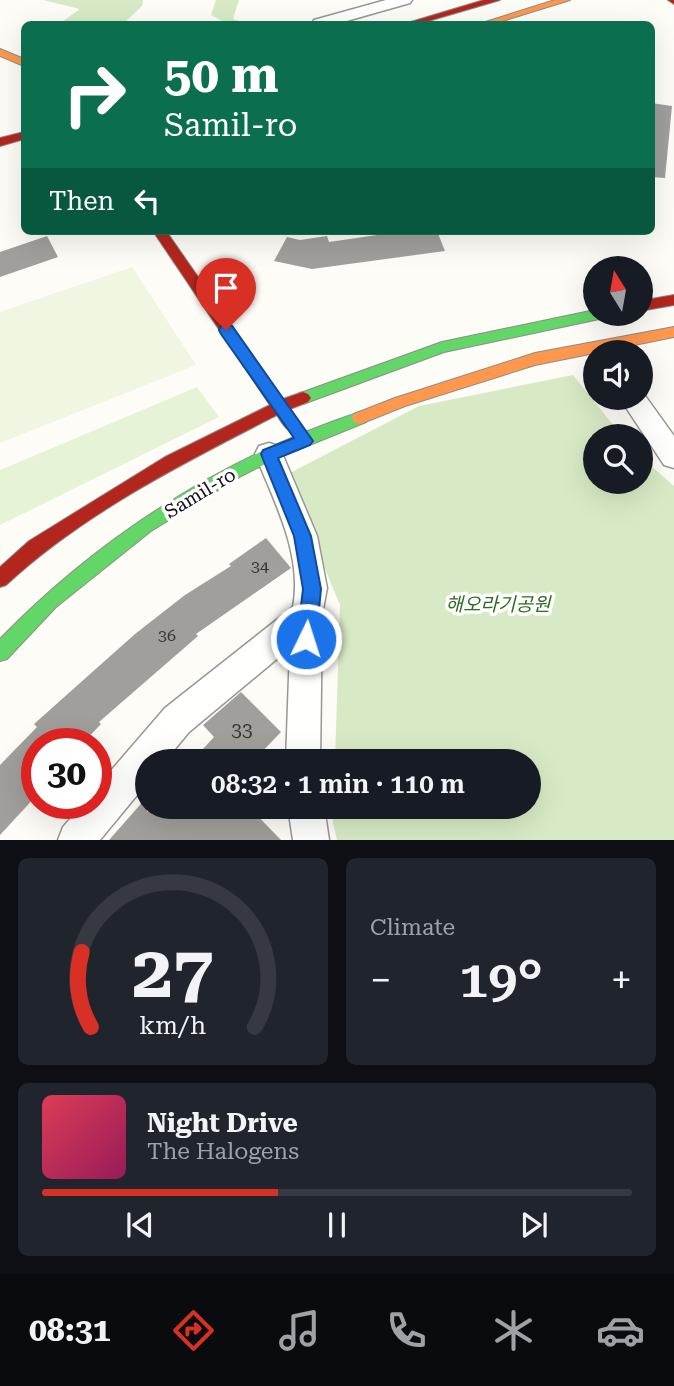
<!DOCTYPE html>
<html lang="en">
<head>
<meta charset="utf-8">
<style>
	:root { --surface:#171b24; --page:#20242c; --text:#f1f3f6; --muted:#9ea1a6; --line:#363941; --accent:#d93025 }
	body { margin:0; font-family:"Roboto Serif","Noto Sans KR",serif; background:var(--page); color:var(--text); height:100vh; display:flex; flex-direction:column; font-size:26px; white-space:nowrap }
	* { box-sizing:border-box; margin:0 }
	p { font-size:23px; color:var(--muted) }
	.icon { flex:none; width:38px; height:38px; fill:none; stroke:currentColor; stroke-width:2; stroke-linecap:round; stroke-linejoin:round }
	.map { position:relative; height:840px; overflow:hidden }
	.sheet { display:flex; flex-direction:column; gap:18px; padding:18px; background:#0d0f14; flex:1 }
	.sheet>* { flex:none }
	.hud { position:absolute; left:21px; top:21px; width:634px; height:214px; border-radius:10px; box-shadow:0 7px 28px #0002; background:#0b6e4f; color:#fff; overflow:hidden }
	.needle { width:46px; rotate:349deg }
	.tools { position:absolute; left:583px; top:256px; display:grid; gap:14px }
	.tools a { display:grid; place-items:center; width:70px; height:70px; border-radius:50%; background:var(--surface); box-shadow:0 7px 28px #0002; font-size:35px }
	.speed { position:absolute; left:21px; top:728px; display:flex; gap:14px; font-size:35px; font-weight:700; text-align:center }
	.speed>* { display:grid; place-content:center; width:91px; height:91px; border-radius:50%; background:var(--surface); box-shadow:0 7px 28px #0002; line-height:1 }
	.speed .limit { border:10px solid #d22; background:#fff; color:#111 }
	.pin { position:absolute; display:grid; place-items:center; width:60px; height:60px; color:#fff; margin:-72px -30px; border-radius:50% 50% 50% 0; rotate:-45deg; box-shadow:0 0 7px #0007 }
	.pin .icon { rotate:45deg }
	.me { position:absolute; width:77px; margin:-38px; rotate:4deg; stroke-linejoin:round; filter:drop-shadow(0 0 5px #0008) }
	.turn { display:flex; align-items:center; gap:24px; height:147px; padding:0 28px; font-size:32px }
	.turn .icon { width:91px; height:91px; stroke-width:2.5 }
	.turn b { display:block; font-size:49px; line-height:60px }
	.then { display:flex; align-items:center; height:66px; padding:0 28px; background:#0003; gap:14px; font-size:26px }
	.big { font-size:52px; font-weight:600; line-height:1.1 }
	.sheet .tile { flex:1; display:flex; flex-direction:column; justify-content:center; gap:10px; min-width:0; padding:0 24px; border-radius:10px; background:var(--page) }
	.sheet .dial { align-items:center; gap:0 }
	.dial svg { height:182px; overflow:visible; fill:none; stroke:var(--line); stroke-width:7; stroke-linecap:round; text-anchor:middle }
	.dial text { fill:var(--text); stroke:none }
	.song { display:flex; align-items:center; gap:21px }
	.cover { width:84px; height:84px; border-radius:10px; background:linear-gradient(135deg,hsl(350 70% 55%),hsl(330 70% 35%)) }
	.played { height:7px; border-radius:4px; background:linear-gradient(90deg,var(--accent) 40%,var(--line) 40%) }
	.keys { display:flex; justify-content:space-around; direction:ltr }
	.heat { display:flex; justify-content:space-between; align-items:center; font-size:38px; direction:ltr }
	.sheet .tiles { flex:1; display:grid; gap:18px; grid-template-columns:1fr 1fr }
	.tile:last-child { grid-column:span 2 }
	.trip { position:absolute; left:135px; top:749px; width:406px; height:70px; border-radius:35px; background:var(--surface); box-shadow:0 7px 28px #0002; font-weight:600; line-height:70px; text-align:center }
	.dock { display:flex; height:112px; justify-content:space-around; align-items:center; background:#090b0e; color:var(--muted) }
	.dock .icon { width:49px; height:49px }
	.dock .active { color:var(--accent) }
	.dock b { font-size:32px; color:var(--text) }
	.map>svg:first-child { display:block }
	.green { fill:#e7f3d7 }
	.forest { fill:#d8eac5 }
	.pitch { fill:#f0f6e1 }
	.building { fill:#a19f9c }
	.lines { fill:none; stroke-linecap:round; stroke-linejoin:round }
	.street-casing { stroke:#979795; stroke-width:3 }
	.fast-casing { stroke:#8e8d8b; stroke-width:2 }
	.slow-casing { stroke:#8e8d8b; stroke-width:2 }
	.jam-casing { stroke:#8e8d8b; stroke-width:2 }
	.street { fill:#fffffe; fill-rule:evenodd }
	.fast { fill:#63d668; fill-rule:evenodd }
	.slow { fill:#ff974d; fill-rule:evenodd }
	.jam { fill:#b3261e; fill-rule:evenodd }
	.route { fill:#1a73e8; stroke:#114b97; stroke-width:2 }
	.labels { text-anchor:middle; dominant-baseline:central; stroke-width:7; stroke-linejoin:round; paint-order:stroke }
	.number-label { font-size:16px; fill:#353434 }
	.street-label { font-size:19px; fill:#111; stroke:#fff }
	.park-label { font-size:19px; font-style:italic; fill:#2f6b1f; stroke:#fff }
	.near-number-label { font-size:19px; fill:#353434 }
</style>
</head>
<body>
<div class="map">
<svg width="674" height="840" viewBox="0 0 674 840">
	<rect width="100%" height="100%" fill="#fdfcf7"/>
	<path class="green" d="M197,387l22,30 -219,108v-55z"/>
	<g class="forest">
		<path d="M43,0h100l-1,6 -18,17 -65,1 21,-15z"/>
		<path d="M216,0h23l-6,19 15,5 -22,-1 -15,-8z"/>
		<path d="M573,375l49,61h-27v45h45l1,-24 33,29v354h-337l-4,-17v-16h195v-46h-193l5,-156 -54,-130 133,-69z"/>
	</g>
	<path class="pitch" d="M132,267l64,98 -196,78v-131z"/>
	<g class="building">
		<path d="M651,103l21,3 -7,72 -14,-1z"/>
		<path d="M390,231h47l8,20 -133,18 -38,-8 13,-24 13,3 27,-4 2,6 62,-9z"/>
		<path d="M47,236l11,21 -58,20v-25z"/>
		<path d="M266,538l25,30 -95,66 2,2 -99,86 2,2 -19,20h-45v51l-37,40v-70l37,-38 -3,-3 101,-90 50,-39 46,-29 -2,-2z"/>
		<path d="M241,692l40,40 -28,29h-61l22,-24 -11,-12z"/>
		<path d="M147,797v15l5,-5h97l32,33h-172z"/>
	</g>
	<g class="lines">
		<g class="street-casing">
			<g id="street">
				<path d="M386,0h26l-2,3 -74,21h-24l2,-4z"/>
				<path d="M641,390l33,46v32l-10,-3 -45,-68h21z"/>
				<path d="M269,443l10,3 38,90 10,52 -5,27 -2,146h-34l4,-113 -101,84 -24,29h-18v22l-47,57h-42l5,-13 21,-24h12v-15l69,-80 128,-101c10,-52 -19,-106 -38,-153l4,-8z"/>
				<path d="M288,807h36l5,33h-36z"/>
			</g>
		</g>
		<g class="fast-casing">
			<g id="fast">
				<path d="M595,310v3h16l-7,5 -160,34 -141,52 -5,-2 -3,-4 3,-4 144,-52z"/>
				<path d="M360,412l6,2 2,4 -2,4 -91,37 -32,16 -92,56 -95,76 -49,52 -7,2v-22c100,-103 224,-182 360,-227z"/>
			</g>
		</g>
		<g class="slow-casing">
			<g id="slow">
				<path d="M555,0h15l-77,24h-14z"/>
				<path d="M0,49l24,10v7l-24,-10z"/>
				<path d="M674,327v10l-139,28 -130,41 -45,18 -6,-2 -2,-4 2,-4 41,-16 140,-45z"/>
			</g>
		</g>
		<g class="jam-casing">
			<g id="jam">
				<path d="M484,0h16l-82,24h-14z"/>
				<path d="M668,0h6v4z"/>
				<path d="M24,132v7l-24,7v-8z"/>
				<path d="M153,231h13l117,168 20,-7 5,2 3,4 -3,4 -18,7 11,17 -2,4c-12,4 -16,-6 -22,-15 -94,48 -193,98 -271,170l-6,2v-20l29,-26 136,-84 105,-52z"/>
				<path d="M674,295v10l-34,6v-10z"/>
			</g>
		</g>
		<use href="#street" class="street"/>
		<use href="#fast" class="fast"/>
		<use href="#slow" class="slow"/>
		<use href="#jam" class="jam"/>
	</g>
	<path class="route" d="M226,325l6,1 81,115 -3,4 -32,13 33,78 10,53 -5,50 -3,6 -7,3 -7,-3 -2,-6 6,-50 -9,-53 -33,-82 2,-4 31,-12 -73,-104 -2,-4 2,-4z"/>
	<g class="labels">
		<g class="number-label">
			<text x="260" y="566">34</text>
			<text x="167" y="635">36</text>
		</g>
		<g class="street-label">
			<text transform="translate(200 493) rotate(-31)">Samil-ro</text>
		</g>
		<g class="park-label">
			<text x="498" y="604">해오라기공원</text>
		</g>
		<g class="near-number-label">
			<text x="242" y="729">33</text>
		</g>
	</g>
</svg>
<div class="tools">
<a><svg class="needle" viewBox="-14 -14 28 28"><path d="M0-13l5 13h-10z" fill="#e53935"/><path d="M0 13l5-13h-10z" fill="#9ea1a6"/></svg></a>
<a><svg class="icon" aria-label="sound" viewBox="0 0 24 24"><path d="M4 9h4l5-4v14l-5-4H4zM17 9q2 3 0 6"/></svg></a>
<a><svg class="icon" aria-label="search" viewBox="0 0 24 24"><circle cx="10" cy="10" r="6"/><path d="M15 15l6 6"/></svg></a>
</div>
<div class="speed"><div class="limit">30</div></div>
<div class="pin" style="left:226px;top:330px;background:#d93025"><svg class="icon" aria-label="arrive" viewBox="0 0 24 24"><path d="M6 21V4h12l-3 4 3 4H6"/></svg></div>
<svg class="me" style="left:306px;top:639px" viewBox="-20 -20 40 40"><circle r="17" fill="#1a73e8" stroke="#fff" stroke-width="3"/><path d="M0-11L8 9 0 5-8 9z" fill="#fff"/></svg>
<div class="trip">08:32 · 1 min · 110 m</div>
<div class="hud">
<div class="turn"><svg class="icon" aria-label="right" viewBox="0 0 24 24"><path d="M7 20v-9h11M14 6l5 5-5 5"/></svg><div><b>50 m</b>Samil-ro</div></div>
<div class="then">Then<svg class="icon" aria-label="left" viewBox="0 0 24 24"><path d="M17 20v-9H6M10 6l-5 5 5 5"/></svg></div>
</div>
</div>
<section class="sheet">
<div class="tiles">
<div class="tile dial"><svg viewBox="0 0 100 80">
<path d="M14 69A42 42 0 1 1 86 69"/>
<path d="M14 69A42 42 0 0 1 10 36" stroke="#d93025"/>
<text x="50" y="56" font-size="32" font-weight="700">27</text>
<text x="50" y="72" font-size="11">km/h</text>
</svg></div>
<div class="tile"><p>Climate</p>
<div class="heat"><a>−</a><b class="big">19°</b><a>+</a></div>
</div>
<div class="tile">
<div class="song"><i class="cover"></i><div><b>Night Drive</b><p>The Halogens</p></div></div>
<div class="played"></div>
<div class="keys"><svg class="icon" aria-label="previous" viewBox="0 0 24 24"><path d="M18 5L8 12l10 7zM5 5v14"/></svg><svg class="icon" aria-label="pause" viewBox="0 0 24 24"><path d="M8 5v14M16 5v14"/></svg><svg class="icon" aria-label="next" viewBox="0 0 24 24"><path d="M6 5l10 7-10 7zM19 5v14"/></svg></div>
</div>
</div>
</section>
<nav class="dock">
<b>08:31</b>
<svg class="icon active" aria-label="directions" viewBox="0 0 24 24"><path d="M12 3l9 9-9 9-9-9zM9 14v-3h6M13 9l2 2-2 2"/></svg>
<svg class="icon" aria-label="music" viewBox="0 0 24 24"><path d="M9 18V5l10-2v13"/><circle cx="6" cy="18" r="3"/><circle cx="16" cy="16" r="3"/></svg>
<svg class="icon" aria-label="phone" viewBox="0 0 24 24"><path d="M5 4h4l2 5-3 2q2 4 5 5l2-3 5 2v4C11 20 4 13 5 4z"/></svg>
<svg class="icon" aria-label="climate" viewBox="0 0 24 24"><path d="M12 3v18M4 7l16 10M4 17L20 7"/></svg>
<svg class="icon" aria-label="car" viewBox="0 0 24 24"><path d="M5 17H2v-5l4-1 3-4h7l3 4 3 1v5h-3M9 17h6M6 11h13"/><circle cx="7" cy="17" r="2"/><circle cx="17" cy="17" r="2"/></svg>
</nav>
</body>
</html>
